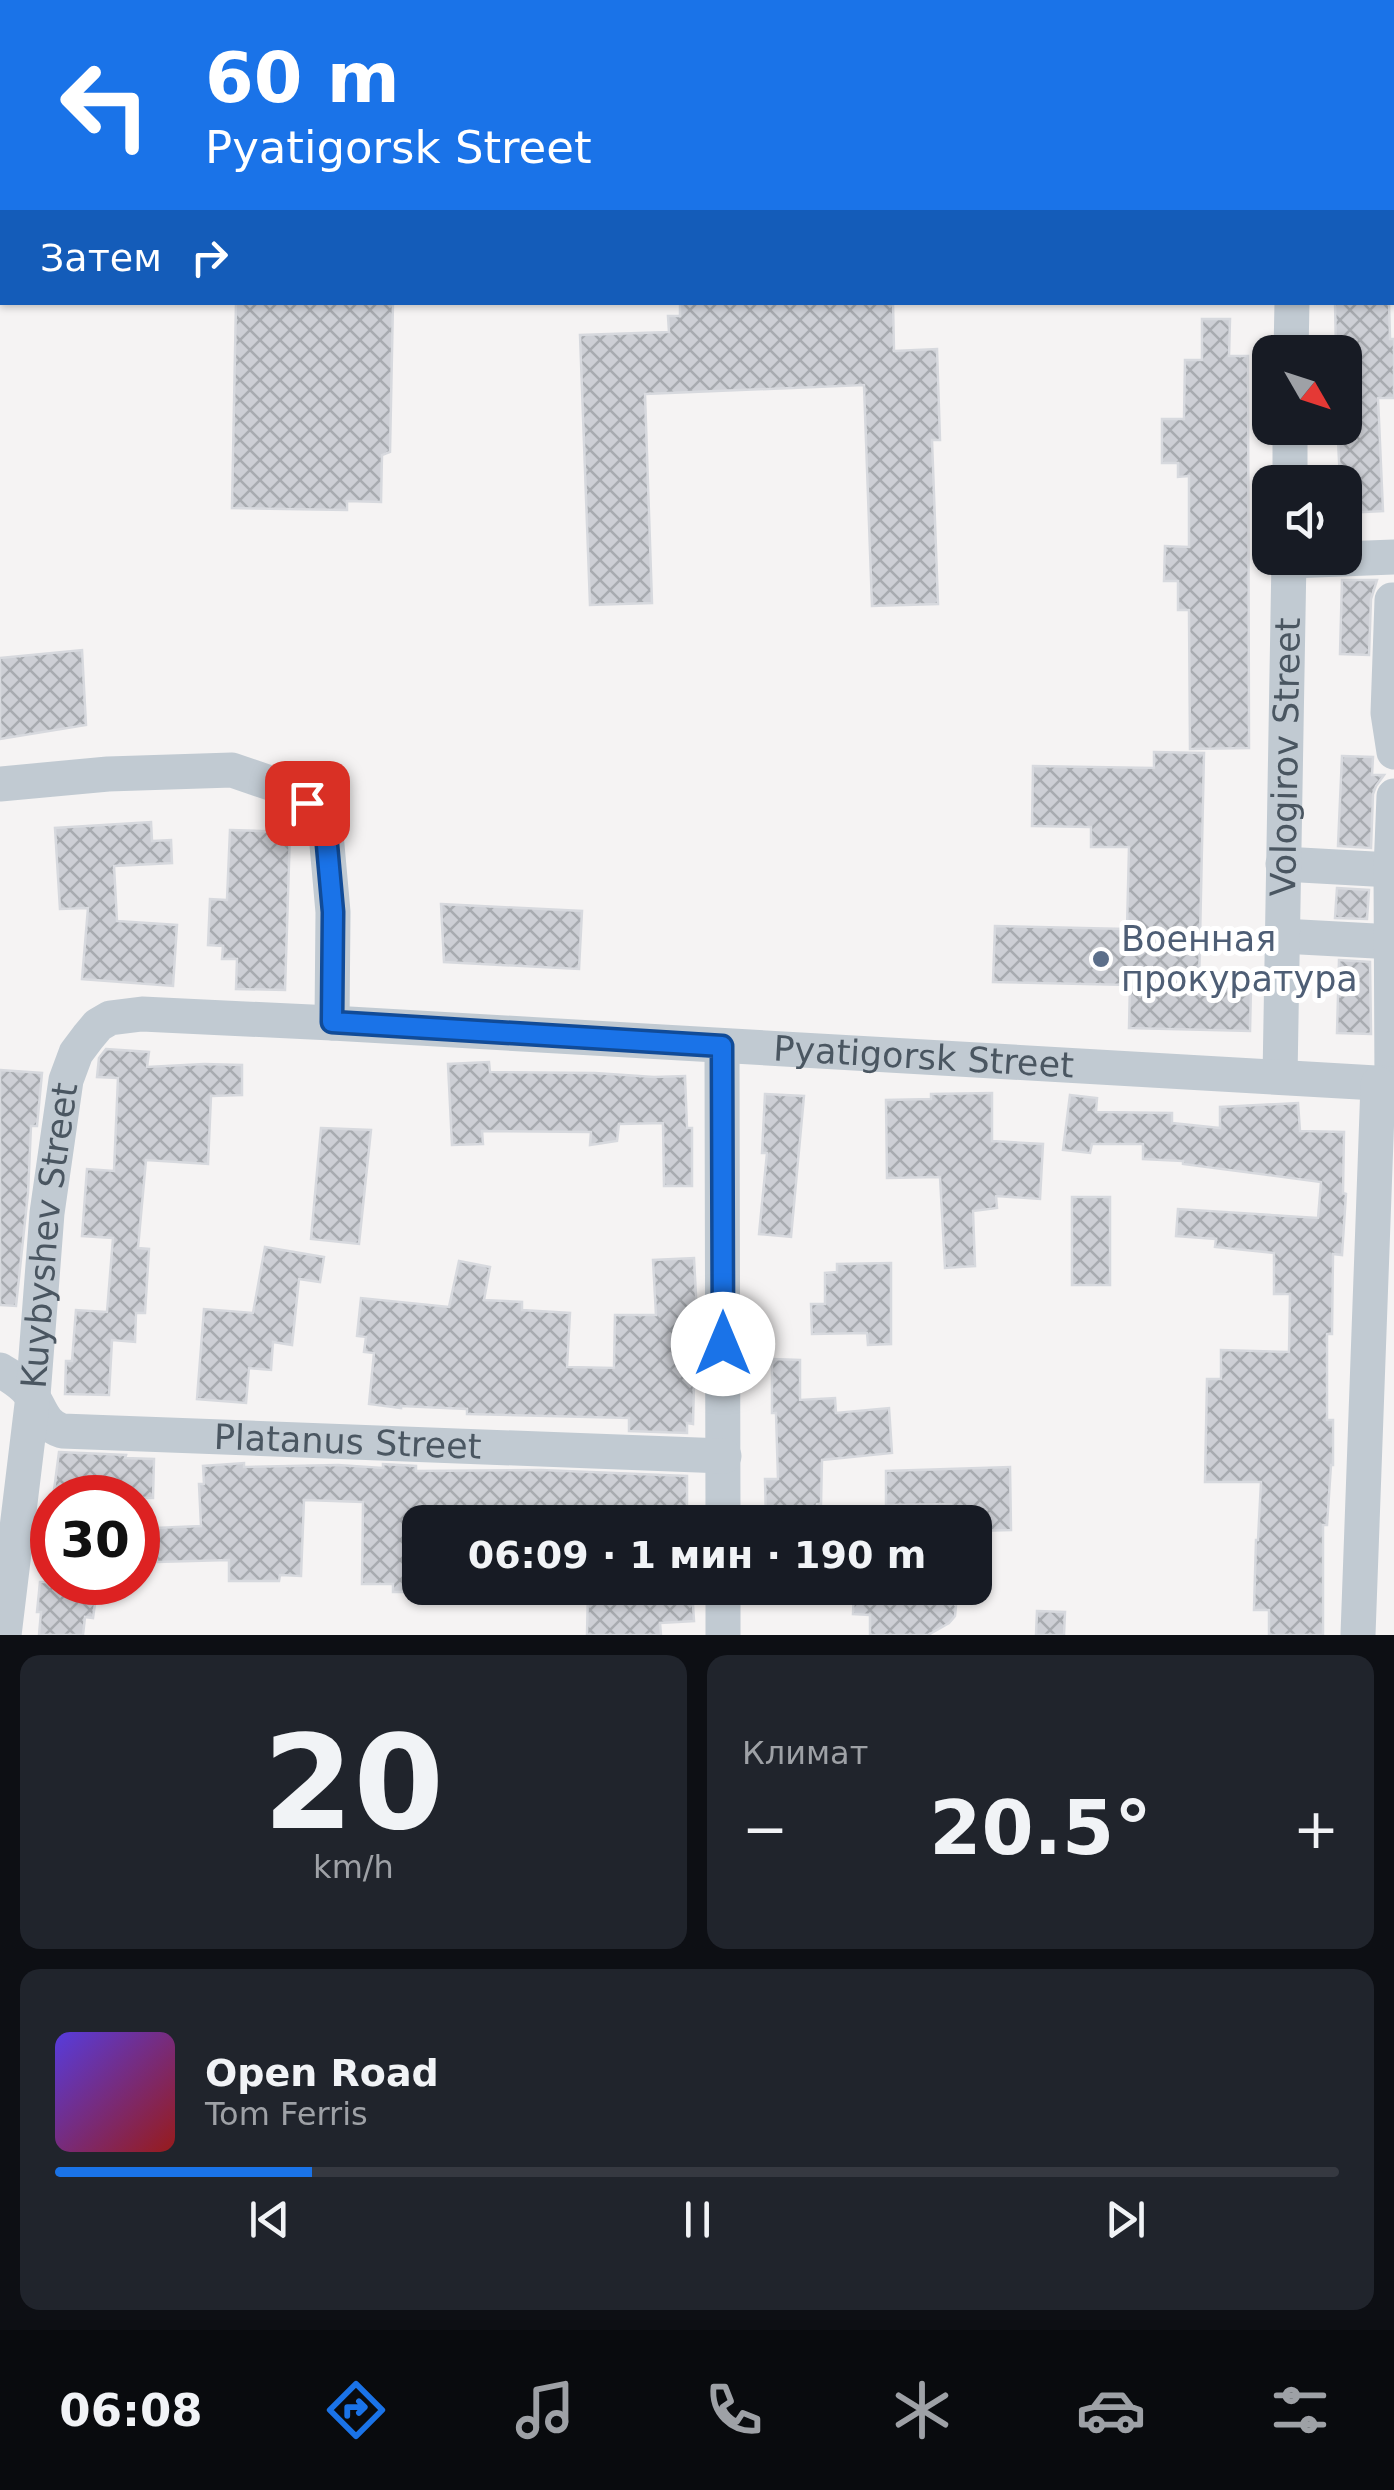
<!DOCTYPE html>
<html lang="ru">
<head>
<meta charset="utf-8">
<style>
	:root { --surface:#171b24; --page:#20242c; --text:#f1f3f6; --muted:#9ea1a6; --line:#363941; --accent:#1a73e8 }
	body { margin:0; font-family:"DejaVu Sans",sans-serif; background:var(--page); color:var(--text); height:100vh; display:flex; flex-direction:column; font-size:38px; white-space:nowrap }
	* { box-sizing:border-box; margin:0 }
	p { font-size:32px; color:var(--muted) }
	.icon { flex:none; width:55px; height:55px; fill:none; stroke:currentColor; stroke-width:2; stroke-linecap:round; stroke-linejoin:round }
	.map { position:relative; height:1635px; overflow:hidden }
	.side { display:flex; flex-direction:column; gap:20px; padding:20px; background:#0d0f14; flex:1 }
	.side>* { flex:none }
	.banner { position:absolute; left:0px; top:0px; width:1395px; height:305px; box-shadow:0 2px 8px #0004; background:#1a73e8; color:#fff; overflow:hidden }
	.needle { width:65px; rotate:129deg }
	.tools { position:absolute; left:1252px; top:335px; display:grid; gap:20px }
	.tools a { display:grid; place-items:center; width:110px; height:110px; border-radius:20px; background:var(--surface); box-shadow:0 2px 8px #0004; font-size:50px }
	.speed { position:absolute; left:30px; top:1475px; display:flex; gap:20px; font-size:50px; font-weight:700; text-align:center }
	.speed>* { display:grid; place-content:center; width:130px; height:130px; border-radius:50%; background:var(--surface); box-shadow:0 2px 8px #0004; line-height:1 }
	.speed .limit { border:15px solid #d22; background:#fff; color:#111 }
	.pin { position:absolute; display:grid; place-items:center; width:85px; height:85px; color:#fff; margin:-42px; border-radius:20px; box-shadow:0 5px 15px #0006 }
	.me { position:absolute; width:110px; margin:-55px; rotate:0deg; stroke-linejoin:round; filter:drop-shadow(0 0 8px #0008) }
	.turn { display:flex; align-items:center; gap:35px; height:210px; padding:0 40px; font-size:45px }
	.turn .icon { width:130px; height:130px; stroke-width:2.5 }
	.turn b { display:block; font-size:70px; line-height:85px }
	.then { display:flex; align-items:center; height:95px; padding:0 40px; background:#0003; gap:20px; font-size:38px }
	.big { font-size:75px; font-weight:700; line-height:1.1 }
	.side .tile { flex:1; display:flex; flex-direction:column; justify-content:center; gap:15px; min-width:0; padding:0 35px; border-radius:20px; background:var(--page) }
	.side .dial { align-items:center; gap:0 }
	.dial b { font-size:130px; line-height:1 }
	.song { display:flex; align-items:center; gap:30px }
	.cover { width:120px; height:120px; border-radius:15px; background:linear-gradient(135deg,hsl(250 70% 55%),hsl(0 70% 35%)) }
	.played { height:10px; border-radius:5px; background:linear-gradient(90deg,var(--accent) 20%,var(--line) 20%) }
	.keys { display:flex; justify-content:space-around; direction:ltr }
	.heat { display:flex; justify-content:space-between; align-items:center; font-size:55px; direction:ltr }
	.side .tiles { flex:1; display:grid; gap:20px; grid-template-columns:1fr 1fr }
	.tile:last-child { grid-column:span 2 }
	.trip { position:absolute; left:402px; top:1505px; width:590px; height:100px; border-radius:20px; background:var(--surface); box-shadow:0 2px 8px #0004; font-weight:700; line-height:100px; text-align:center }
	.menu { display:flex; height:160px; justify-content:space-around; align-items:center; background:#090b0e; color:var(--muted) }
	.menu .icon { width:70px; height:70px }
	.menu .on { color:var(--accent) }
	.menu b { font-size:45px; color:var(--text) }
	.map>svg:first-child { display:block }
	.building { fill:url(#building-cross-hatch); stroke:#d7d9de; stroke-width:2.5 }
	.lines { fill:none; stroke-linecap:round; stroke-linejoin:round }
	.minor { stroke:#c1cad2; stroke-width:35 }
	.route-casing { stroke:#114b97; stroke-width:25 }
	.route { stroke:#1a73e8; stroke-width:18 }
	.service-dot { fill:#5c6f8a; stroke:#fff; stroke-width:4 }
	.labels { text-anchor:middle; dominant-baseline:central; stroke-width:10; stroke-linejoin:round; paint-order:stroke }
	.street-label { font-size:35px; fill:#4a5661; stroke:#fff }
	.service-label { font-size:35px; fill:#4e5e75; stroke:#fff; text-anchor:start }
</style>
</head>
<body>
<div class="map">
<svg width="1394" height="1635" viewBox="0 0 1394 1635">
	<defs>
		<pattern id="building-cross-hatch" width="8" height="8" patternUnits="userSpaceOnUse" patternTransform="scale(2.5)"><rect width="8" height="8" fill="#cdcfd5"/><path d="M0 0l8 8M0 8l8-8" fill="none" stroke="#a8abb0"/></pattern>
	</defs>
	<rect width="100%" height="100%" fill="#f5f3f3"/>
	<g class="building">
		<path d="M236,302h157l-3,150 -8,3 -1,47 -34,-1v9l-115,-2z"/>
		<path d="M717,302h176l1,49 43,-2 3,91h-8l6,164 -66,2 -8,-221 -219,9 7,209 -62,2 -10,-270 89,-3 -1,-16h12v-12z"/>
		<path d="M1335,302h54l1,37h4v59h-16l5,113 -38,2v-31h-5l-2,-43 7,-1v-86h-9z"/>
		<path d="M1202,319h28l-1,37h19l1,392 -59,1 -1,-139h-11v-29h-14l1,-35 24,1v-71l-11,1v-14h-16v-44h22l1,-59h17z"/>
		<path d="M1342,580h35l-6,19 -2,56 -29,-1z"/>
		<path d="M82,650l4,75 -86,14v-81z"/>
		<path d="M1154,752l50,1 -5,233 52,1 -1,44 -121,-3 1,-43 -137,-3 2,-56 132,3 2,-82h-38v-20l-59,-1 1,-60 121,2z"/>
		<path d="M1342,756l31,1 -1,18h12l-8,11 -3,8 -2,54 -33,-2z"/>
		<path d="M151,822l1,19 19,-1 1,23 -58,3 3,55 60,4 -4,61 -91,-7 6,-71 -28,1 -5,-81z"/>
		<path d="M230,830l60,2 -5,158 -49,-1 1,-30h-15l1,-13 -15,-1 2,-46 17,1z"/>
		<path d="M1337,888l32,2 -2,29 -32,-1z"/>
		<path d="M441,904l141,7 -3,58 -135,-7z"/>
		<path d="M1339,960l31,2 1,72 -34,-1z"/>
		<path d="M106,1049l43,3 -2,15 57,-3 38,1v30l-31,1 -3,68 -62,-4 -8,88 11,1 -4,64h-9l-1,29 -23,-2 -3,55 -44,-1 1,-33h6l4,-51 31,2 6,-74 -31,-2 5,-67 27,2 4,-93 -21,-1 2,-19z"/>
		<path d="M489,1062l1,10 105,1 59,4 31,-1 2,52h5v58h-28l-1,-63 -44,1 -2,17 -27,4 1,-13 -109,-1 1,13 -31,1 -4,-81z"/>
		<path d="M0,1070l42,3 -5,53h-6l-3,67 -12,113 -16,-1z"/>
		<path d="M992,1093v48l51,3 -3,55 -44,-3 1,12 -24,3 2,55 -30,2 -5,-91 -53,1 -1,-78 45,-1v-5z"/>
		<path d="M765,1094l39,2 -13,141 -32,-3 8,-81h-5z"/>
		<path d="M1070,1095l27,3 -1,14 76,1v10l48,5v-21l78,-4 2,28 44,1 -1,61 3,1 -4,61 -9,-1 -1,80h-5v86h6v45h-2l-4,60h-4v110h-54v-25h-15l2,-70h2l3,-58h-56l2,-103h14v-29l68,2 1,-58h-16v-41l-59,-6 1,-8 -40,-3 2,-27 140,9 3,-36 -138,-18v-3l-40,-2v-15h-51l-2,9 -27,-3z"/>
		<path d="M321,1128l50,2 -12,114 -48,-5z"/>
		<rect x="1072" y="1197" width="38" height="88"/>
		<path d="M265,1247l59,10 -4,25 -21,-3 -7,66 -19,-3 -2,28 -22,-2 -3,35 -49,-4 7,-90 49,4z"/>
		<path d="M694,1258l3,57h4v26h-6l-2,83 -6,-1v10l-58,-2v-13l-162,-4v-5l-66,-3v2l-32,-4 5,-51 -10,-1 2,-15 -9,-1 4,-38 88,9 10,-46 31,6 -6,33 38,2v8l48,3 -3,54 47,1 1,-53h41l-3,-55z"/>
		<path d="M891,1263v81l-23,1 -1,-12 -55,1 -1,-30h14v-31l12,-1v-8z"/>
		<path d="M772,1359l28,1v40l35,-2 1,15 53,-5 3,45 -70,7 -1,44h-4v18h-51l-1,-43h13l-2,-66h-4z"/>
		<path d="M59,1452l67,3 -1,3 29,1 -1,39h-100z"/>
		<path d="M244,1463v4l94,-2 45,3v-4l33,2v5l125,-1 146,6v46h-59v-4h-128v4h-83l2,70h-26v-8h-31l1,-82 -59,-2 -3,76 -21,-1 -1,6h-50v-21l-72,2 -1,-34 45,-2 -2,-42h5l-1,-18z"/>
		<path d="M1010,1467l1,63 -36,1v-9h-24v-18l-65,1v-34z"/>
		<path d="M40,1582h58l-5,36 -8,-1 -2,18h-44l2,-23h-4z"/>
		<path d="M588,1588h104l2,33 -34,2 1,12h-74z"/>
		<path d="M854,1588h80l1,4 15,7 6,7 -1,10 -6,7 -21,12h-58v-20l-17,-1z"/>
		<path d="M1037,1611l28,1 -1,23h-28z"/>
	</g>
	<g class="lines">
		<g class="minor">
			<path d="M1292,0v2"/>
			<path d="M1392,236h2"/>
			<path d="M1291,352l1,-50"/>
			<path d="M1290,482v-54"/>
			<path d="M1289,561l105,-4"/>
			<path d="M1392,600l-4,113 6,39"/>
			<path d="M0,784l108,-10 124,-4 41,14 34,19 19,31 7,78 -1,111"/>
			<path d="M1283,864l108,6"/>
			<path d="M1282,936l112,6"/>
			<path d="M722,1046l1,476"/>
			<path id="s1" d="M1280,1077l9,-519"/>
			<path d="M1392,1084l-1,-214 3,-74"/>
			<path id="s2" d="M0,1370c10,6 21,12 29,22 12,14 12,32 33,39l662,25"/>
			<path id="s3" d="M4,1635l29,-239 14,-183 19,-133 10,-27 12,-16 10,-12 12,-7 32,-4 190,9 1062,61"/>
			<path d="M723,1635v-47"/>
			<path d="M1358,1635l20,-551"/>
		</g>
	</g>
	<g class="lines">
		<g class="route-casing">
			<path id="route" d="M307,803l19,31 7,78 -1,110 390,24 1,298"/>
		</g>
		<use href="#route" class="route"/>
	</g>
	<circle class="service-dot" cx="1101" cy="959" r="10"/>
	<g class="labels">
		<g class="street-label">
			<text stroke="none"><textPath href="#s1" startOffset="320">Vologirov Street</textPath></text>
			<text stroke="none"><textPath href="#s3" startOffset="1452">Pyatigorsk Street</textPath></text>
			<text stroke="none"><textPath href="#s3" startOffset="402">Kuybyshev Street</textPath></text>
			<text stroke="none"><textPath href="#s2" startOffset="375">Platanus Street</textPath></text>
		</g>
		<g class="service-label">
			<text x="1121" y="939">Военная<tspan x="1121" dy="40">прокуратура</tspan></text>
		</g>
	</g>
</svg>
<div class="tools">
<a><svg class="needle" viewBox="-14 -14 28 28"><path d="M0-13l5 13h-10z" fill="#e53935"/><path d="M0 13l5-13h-10z" fill="#9ea1a6"/></svg></a>
<a><svg class="icon" aria-label="sound" viewBox="0 0 24 24"><path d="M4 9h4l5-4v14l-5-4H4zM17 9q2 3 0 6"/></svg></a>
</div>
<div class="speed"><div class="limit">30</div></div>
<div class="pin" style="left:307px;top:803px;background:#d93025"><svg class="icon" aria-label="arrive" viewBox="0 0 24 24"><path d="M6 21V4h12l-3 4 3 4H6"/></svg></div>
<svg class="me" style="left:723px;top:1344px" viewBox="-20 -20 40 40"><circle r="19" fill="#fff"/><path d="M0-13L10 11 0 6-10 11z" fill="#1a73e8"/></svg>
<div class="trip">06:09 · 1 мин · 190 m</div>
<div class="banner">
<div class="turn"><svg class="icon" aria-label="left" viewBox="0 0 24 24"><path d="M17 20v-9H6M10 6l-5 5 5 5"/></svg><div><b>60 m</b>Pyatigorsk Street</div></div>
<div class="then">Затем<svg class="icon" aria-label="right" viewBox="0 0 24 24"><path d="M7 20v-9h11M14 6l5 5-5 5"/></svg></div>
</div>
</div>
<section class="side">
<div class="tiles">
<div class="tile dial"><b>20</b><p>km/h</p></div>
<div class="tile"><p>Климат</p>
<div class="heat"><a>−</a><b class="big">20.5°</b><a>+</a></div>
</div>
<div class="tile">
<div class="song"><i class="cover"></i><div><b>Open Road</b><p>Tom Ferris</p></div></div>
<div class="played"></div>
<div class="keys"><svg class="icon" aria-label="previous" viewBox="0 0 24 24"><path d="M18 5L8 12l10 7zM5 5v14"/></svg><svg class="icon" aria-label="pause" viewBox="0 0 24 24"><path d="M8 5v14M16 5v14"/></svg><svg class="icon" aria-label="next" viewBox="0 0 24 24"><path d="M6 5l10 7-10 7zM19 5v14"/></svg></div>
</div>
</div>
</section>
<nav class="menu">
<b>06:08</b>
<svg class="icon on" aria-label="directions" viewBox="0 0 24 24"><path d="M12 3l9 9-9 9-9-9zM9 14v-3h6M13 9l2 2-2 2"/></svg>
<svg class="icon" aria-label="music" viewBox="0 0 24 24"><path d="M9 18V5l10-2v13"/><circle cx="6" cy="18" r="3"/><circle cx="16" cy="16" r="3"/></svg>
<svg class="icon" aria-label="phone" viewBox="0 0 24 24"><path d="M5 4h4l2 5-3 2q2 4 5 5l2-3 5 2v4C11 20 4 13 5 4z"/></svg>
<svg class="icon" aria-label="climate" viewBox="0 0 24 24"><path d="M12 3v18M4 7l16 10M4 17L20 7"/></svg>
<svg class="icon" aria-label="car" viewBox="0 0 24 24"><path d="M5 17H2v-5l4-1 3-4h7l3 4 3 1v5h-3M9 17h6M6 11h13"/><circle cx="7" cy="17" r="2"/><circle cx="17" cy="17" r="2"/></svg>
<svg class="icon" aria-label="filters" viewBox="0 0 24 24"><path d="M4 7h16M4 17h16"/><circle cx="9" cy="7" r="2"/><circle cx="15" cy="17" r="2"/></svg>
</nav>
</body>
</html>
